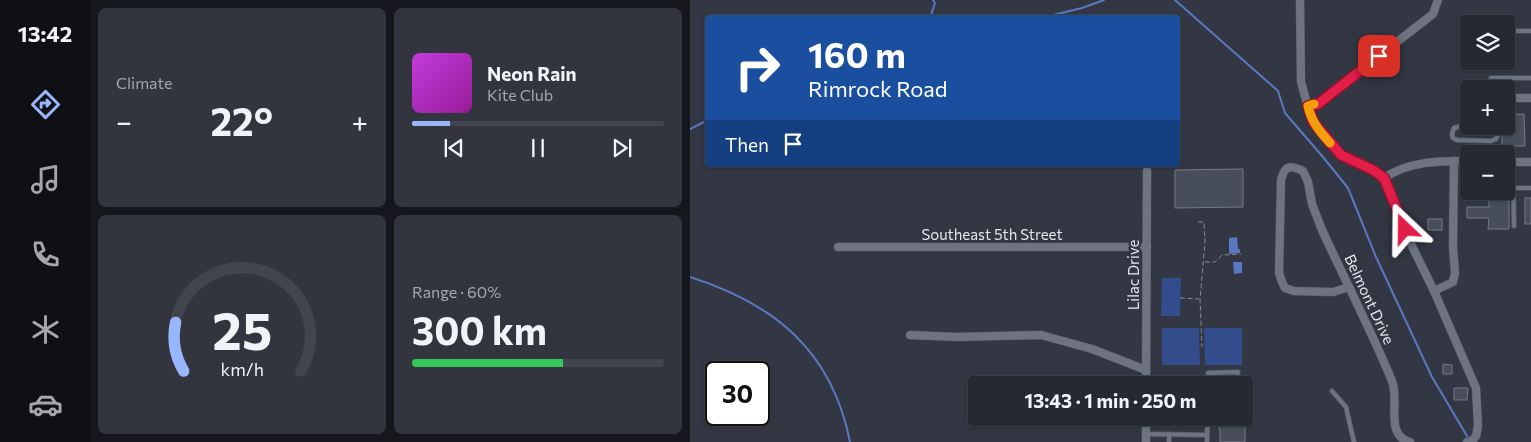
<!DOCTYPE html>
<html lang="en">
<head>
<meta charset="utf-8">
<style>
	:root { --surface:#262932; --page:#32353e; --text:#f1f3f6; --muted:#a4a6ac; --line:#42454d; --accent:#97b6fd }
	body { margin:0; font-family:Commissioner,sans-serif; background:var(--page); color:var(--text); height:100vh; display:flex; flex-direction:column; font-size:19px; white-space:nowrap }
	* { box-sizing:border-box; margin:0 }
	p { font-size:16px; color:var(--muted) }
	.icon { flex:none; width:28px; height:28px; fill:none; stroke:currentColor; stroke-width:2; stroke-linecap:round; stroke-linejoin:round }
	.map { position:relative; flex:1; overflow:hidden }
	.details { display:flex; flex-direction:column; gap:8px; padding:8px; background:#15171c; width:600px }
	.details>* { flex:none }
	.banner { position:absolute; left:15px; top:15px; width:475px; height:152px; border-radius:5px; box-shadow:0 1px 4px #0004,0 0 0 1px var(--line); background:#1a4fa0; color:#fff; overflow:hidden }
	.fabs { position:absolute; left:770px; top:15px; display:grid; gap:10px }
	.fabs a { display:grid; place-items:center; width:55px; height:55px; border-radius:5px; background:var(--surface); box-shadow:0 1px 4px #0004,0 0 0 1px var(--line); font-size:25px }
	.speed { position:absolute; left:15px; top:361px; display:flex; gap:10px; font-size:25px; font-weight:700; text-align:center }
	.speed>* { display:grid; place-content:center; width:65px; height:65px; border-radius:50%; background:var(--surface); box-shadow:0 1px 4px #0004,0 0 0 1px var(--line); line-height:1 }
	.speed .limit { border:2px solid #111; border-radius:8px; background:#fff; color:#111 }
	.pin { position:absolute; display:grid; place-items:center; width:42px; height:42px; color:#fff; margin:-21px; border-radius:10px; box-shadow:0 2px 8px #0006 }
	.me { position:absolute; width:55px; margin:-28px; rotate:337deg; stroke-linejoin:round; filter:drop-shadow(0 0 4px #0008) }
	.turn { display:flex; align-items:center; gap:18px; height:105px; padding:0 20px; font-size:22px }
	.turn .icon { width:65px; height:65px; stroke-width:2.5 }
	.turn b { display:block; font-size:35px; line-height:42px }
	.then { display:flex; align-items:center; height:48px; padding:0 20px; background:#0003; gap:10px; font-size:19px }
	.big { font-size:38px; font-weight:700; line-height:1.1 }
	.details .card { flex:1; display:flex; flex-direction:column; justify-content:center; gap:8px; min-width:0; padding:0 18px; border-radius:8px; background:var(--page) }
	.details .dial { align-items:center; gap:0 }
	.dial svg { height:130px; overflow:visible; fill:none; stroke:var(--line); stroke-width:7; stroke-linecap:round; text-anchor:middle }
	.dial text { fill:var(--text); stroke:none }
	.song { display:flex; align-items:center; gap:15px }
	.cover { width:60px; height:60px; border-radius:8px; background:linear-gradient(135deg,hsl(290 70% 55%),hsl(300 70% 35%)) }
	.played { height:5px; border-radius:2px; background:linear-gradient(90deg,var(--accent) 15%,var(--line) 15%) }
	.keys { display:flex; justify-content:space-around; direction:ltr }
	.heat { display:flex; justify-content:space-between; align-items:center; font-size:28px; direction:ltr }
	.charge { height:8px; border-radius:4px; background:linear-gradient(90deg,#34c759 60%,var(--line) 0) }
	.details .tiles { flex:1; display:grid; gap:8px; grid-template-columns:repeat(2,1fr) }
	.trip { position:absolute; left:278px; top:376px; width:285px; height:50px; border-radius:5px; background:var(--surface); box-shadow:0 1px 4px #0004,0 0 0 1px var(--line); font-weight:700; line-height:50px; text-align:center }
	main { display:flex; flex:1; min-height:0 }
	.tab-bar { display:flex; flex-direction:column; width:90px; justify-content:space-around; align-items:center; background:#0f1014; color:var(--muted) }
	.tab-bar .icon { width:35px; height:35px }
	.tab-bar .on { color:var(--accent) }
	.tab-bar b { font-size:22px; color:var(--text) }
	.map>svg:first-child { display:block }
	.green { fill:#334c8c }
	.water { fill:#5978c1 }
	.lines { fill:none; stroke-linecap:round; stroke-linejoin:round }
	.stream { stroke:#5978c1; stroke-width:2 }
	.building { fill:#474d59; stroke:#757b88 }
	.service-casing { stroke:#525660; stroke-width:5.5 }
	.minor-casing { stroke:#525660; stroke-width:9 }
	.path { stroke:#838891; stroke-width:1; stroke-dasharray:5 2.5; stroke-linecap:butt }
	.service { stroke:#6d7381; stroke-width:4 }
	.minor { stroke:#6d7381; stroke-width:8 }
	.route-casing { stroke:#92132f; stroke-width:12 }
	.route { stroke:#e11d48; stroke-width:9 }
	.slow { stroke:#f59e0b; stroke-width:9 }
	.labels { text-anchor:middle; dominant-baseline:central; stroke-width:5; stroke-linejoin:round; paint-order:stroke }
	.street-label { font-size:15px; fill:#e1e5ec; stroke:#323743 }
</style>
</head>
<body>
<main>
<nav class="tab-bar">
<b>13:42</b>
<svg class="icon on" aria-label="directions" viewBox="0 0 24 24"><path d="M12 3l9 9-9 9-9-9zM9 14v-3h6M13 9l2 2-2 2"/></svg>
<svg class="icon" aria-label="music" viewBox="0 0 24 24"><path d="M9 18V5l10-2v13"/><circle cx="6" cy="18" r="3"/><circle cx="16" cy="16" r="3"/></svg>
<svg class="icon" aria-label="phone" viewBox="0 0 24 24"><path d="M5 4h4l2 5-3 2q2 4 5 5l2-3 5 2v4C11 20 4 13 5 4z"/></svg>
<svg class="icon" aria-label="climate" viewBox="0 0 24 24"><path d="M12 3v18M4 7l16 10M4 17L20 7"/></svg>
<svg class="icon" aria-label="car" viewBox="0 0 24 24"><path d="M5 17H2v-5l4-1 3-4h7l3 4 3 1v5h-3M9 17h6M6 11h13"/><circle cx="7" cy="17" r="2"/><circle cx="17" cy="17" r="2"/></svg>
</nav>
<section class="details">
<div class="tiles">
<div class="card"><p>Climate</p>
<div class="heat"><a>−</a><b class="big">22°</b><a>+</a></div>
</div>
<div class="card">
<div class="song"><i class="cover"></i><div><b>Neon Rain</b><p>Kite Club</p></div></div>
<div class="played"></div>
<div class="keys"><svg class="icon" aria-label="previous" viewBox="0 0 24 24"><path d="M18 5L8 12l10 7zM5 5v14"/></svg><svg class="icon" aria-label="pause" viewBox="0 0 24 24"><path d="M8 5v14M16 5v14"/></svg><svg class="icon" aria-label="next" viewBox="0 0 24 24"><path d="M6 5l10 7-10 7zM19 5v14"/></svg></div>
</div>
<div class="card dial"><svg viewBox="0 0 100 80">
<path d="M14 69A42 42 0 1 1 86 69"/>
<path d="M14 69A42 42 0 0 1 9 39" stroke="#97b6fd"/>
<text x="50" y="56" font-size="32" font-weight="700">25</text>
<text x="50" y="72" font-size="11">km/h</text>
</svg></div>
<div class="card"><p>Range · 60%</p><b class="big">300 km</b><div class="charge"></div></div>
</div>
</section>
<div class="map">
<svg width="841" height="442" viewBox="0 0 841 442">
	<rect width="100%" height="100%" fill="#323743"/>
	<g class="green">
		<path d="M472,278h19l-1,38h-19z"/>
		<path d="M472,328h37l1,37h-38z"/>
		<path d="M514,328h38v37h-37z"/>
	</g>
	<g class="water">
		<path d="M547,237l1,12h2v4l-11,1v-16z"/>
		<path d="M543,262h9v11l-8,1z"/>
	</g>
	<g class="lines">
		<g class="stream">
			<path d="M485,0l103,91 7,22 38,44 25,31 28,69 56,120 35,59"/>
			<path d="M240,18l5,-15 -2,-3"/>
			<path d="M351,18l41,-10 22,-8"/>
			<path d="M0,129l18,-9"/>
			<path d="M0,277c85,27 142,74 160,165"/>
		</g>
	</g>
	<g class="building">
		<path d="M834,114l1,32h-23v-20h4v-11z"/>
		<path d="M553,169v38l-68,1v-38z"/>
		<rect x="835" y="198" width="6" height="26"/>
		<path d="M799,200l20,1v28h-21l1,-11h-22v-11h22z"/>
		<rect x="738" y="219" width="14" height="11"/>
		<path d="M753,364l9,1v9h-9z"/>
		<path d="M764,388h14l-1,12h-13z"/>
		<path d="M530,418h25v24h-25v-12h-1z"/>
	</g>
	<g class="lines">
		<g class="service-casing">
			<g id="service">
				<path d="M816,31h25"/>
				<path d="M801,78h40"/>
				<path d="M779,124l-15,4 -2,6 1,4 4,2 34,1 5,-2 2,-4 -2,-6 -5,-3"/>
				<path d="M823,162l1,64"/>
				<path d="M816,188h25"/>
				<path d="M518,385v-12l30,-1 -1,13"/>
				<path d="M642,391l14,16 8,35"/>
				<path d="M456,434l61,1v7"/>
				<path d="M517,435l1,-17"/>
				<path d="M479,442v-8"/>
			</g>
		</g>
		<g class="minor-casing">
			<g id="minor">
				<path d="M610,0l1,82 9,32 5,9 26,32 32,15 11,8 26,64 24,49 42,97 2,38 -2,10 -3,4 -6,2"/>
				<path d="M816,98h25"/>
				<path d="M618,106l10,-3 115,-89 5,-14"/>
				<path d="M816,162h25"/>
				<path d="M694,178c25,-17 55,-17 85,-17"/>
				<path d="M148,247h309"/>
				<path d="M659,287l-16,5 -39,-1 -9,-3 -3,-6 -3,-9 2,-93c4,-15 9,-15 22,-9l5,11 4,22 10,26c23,50 49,100 70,151 8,20 -8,54 18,61"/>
				<path d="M744,291l19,-9 2,-9 -2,-27 1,-85"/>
				<path d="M220,335l47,2 84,-2 51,14 54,21"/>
				<path d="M456,385l1,-214"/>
				<path d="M456,442v-24"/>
			</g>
		</g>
		<g class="path">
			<path d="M508,222h6l1,21 -5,56 2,48"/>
			<path d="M515,262h10l7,-7 19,-1"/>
			<path d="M490,298l19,1"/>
		</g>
		<use href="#service" class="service"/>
		<use href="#minor" class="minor"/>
	</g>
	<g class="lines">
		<g class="route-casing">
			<path id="route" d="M689,56l-61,48 -10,2 6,17 27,32 32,15 11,8 21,51"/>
		</g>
		<use href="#route" class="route"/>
		<path class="slow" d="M624,104l-6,2c3,15 12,26 22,37"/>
	</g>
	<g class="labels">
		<g class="street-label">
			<text x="302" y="234">Southeast 5th Street</text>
			<text transform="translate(443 275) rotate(-90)">Lilac Drive</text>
			<text transform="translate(680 299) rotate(65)">Belmont Drive</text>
		</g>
	</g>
</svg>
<div class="fabs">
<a><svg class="icon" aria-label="layers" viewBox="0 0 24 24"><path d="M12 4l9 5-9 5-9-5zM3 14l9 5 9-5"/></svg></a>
<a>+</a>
<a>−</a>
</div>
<div class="speed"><div class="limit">30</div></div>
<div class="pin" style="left:689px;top:56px;background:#d93025"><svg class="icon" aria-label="arrive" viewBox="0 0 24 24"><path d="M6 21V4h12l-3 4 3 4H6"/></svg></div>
<svg class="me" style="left:715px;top:229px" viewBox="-20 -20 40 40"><path d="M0-17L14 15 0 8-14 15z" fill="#e11d48" stroke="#fff" stroke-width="4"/></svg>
<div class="trip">13:43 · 1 min · 250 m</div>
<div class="banner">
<div class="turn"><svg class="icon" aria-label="right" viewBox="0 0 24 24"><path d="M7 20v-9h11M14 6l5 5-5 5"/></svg><div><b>160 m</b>Rimrock Road</div></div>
<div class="then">Then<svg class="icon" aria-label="arrive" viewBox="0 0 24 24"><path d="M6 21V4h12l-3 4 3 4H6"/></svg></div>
</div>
</div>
</main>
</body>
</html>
